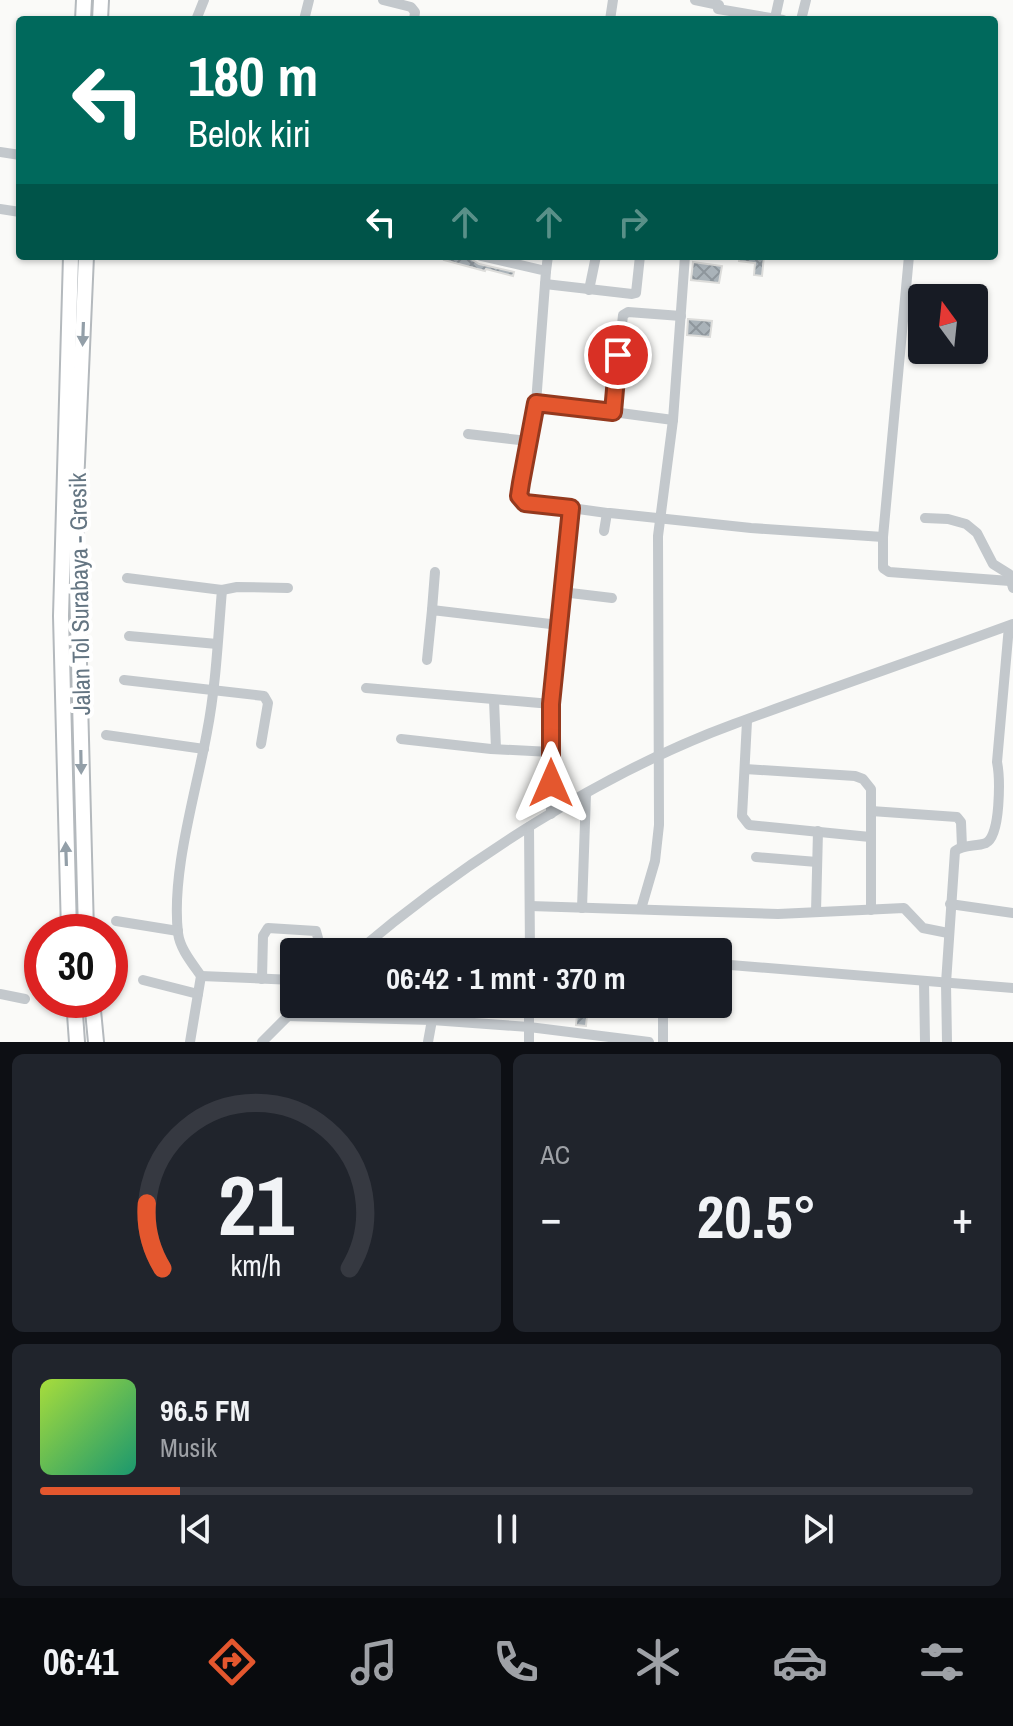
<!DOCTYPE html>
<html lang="id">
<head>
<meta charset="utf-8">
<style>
	:root { --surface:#171b24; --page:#20242c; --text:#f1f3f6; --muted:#9ea1a6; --line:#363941; --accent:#e4572e }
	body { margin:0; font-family:"Archivo Narrow",sans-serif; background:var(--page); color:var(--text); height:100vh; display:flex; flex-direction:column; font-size:30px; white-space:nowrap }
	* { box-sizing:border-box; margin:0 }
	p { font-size:26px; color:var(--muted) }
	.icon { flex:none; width:44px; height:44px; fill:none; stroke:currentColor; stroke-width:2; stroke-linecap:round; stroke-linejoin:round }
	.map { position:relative; height:1042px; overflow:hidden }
	.drawer { display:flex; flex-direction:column; gap:12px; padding:12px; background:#0d0f14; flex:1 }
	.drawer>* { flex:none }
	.top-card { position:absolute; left:16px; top:16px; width:982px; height:244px; border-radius:8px; box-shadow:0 2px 6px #0004; background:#00695c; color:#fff; overflow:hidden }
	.needle { width:52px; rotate:345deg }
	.tools { position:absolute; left:908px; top:284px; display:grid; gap:16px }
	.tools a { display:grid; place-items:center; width:80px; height:80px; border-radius:8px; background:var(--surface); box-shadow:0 2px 6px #0004; font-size:40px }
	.speed { position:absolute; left:24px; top:914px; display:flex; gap:16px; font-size:40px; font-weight:700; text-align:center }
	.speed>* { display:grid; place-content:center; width:104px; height:104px; border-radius:50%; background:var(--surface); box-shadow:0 2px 6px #0004; line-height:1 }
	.speed .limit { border:12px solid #d22; background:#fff; color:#111 }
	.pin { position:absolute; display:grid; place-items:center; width:68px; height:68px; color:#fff; margin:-34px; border:4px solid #fff; border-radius:50%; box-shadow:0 2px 8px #0007 }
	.me { position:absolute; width:88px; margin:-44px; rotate:0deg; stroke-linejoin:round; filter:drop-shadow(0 0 6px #0008) }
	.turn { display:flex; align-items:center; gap:28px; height:168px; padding:0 40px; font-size:36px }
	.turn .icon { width:104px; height:104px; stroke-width:2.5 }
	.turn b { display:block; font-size:56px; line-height:68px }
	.lanes { display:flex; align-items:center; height:76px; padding:0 40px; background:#0003; justify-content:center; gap:40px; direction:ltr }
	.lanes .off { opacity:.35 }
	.big { font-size:60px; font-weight:800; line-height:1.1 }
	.drawer .card { flex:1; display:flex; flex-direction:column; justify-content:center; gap:12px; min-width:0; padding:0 28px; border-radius:12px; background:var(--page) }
	.drawer .dial { align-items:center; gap:0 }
	.dial svg { height:208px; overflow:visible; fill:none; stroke:var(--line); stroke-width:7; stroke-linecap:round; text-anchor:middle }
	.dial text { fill:var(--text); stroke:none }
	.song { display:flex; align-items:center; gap:24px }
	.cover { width:96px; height:96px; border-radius:12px; background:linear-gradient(135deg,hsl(80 70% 55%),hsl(160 70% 35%)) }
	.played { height:8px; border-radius:4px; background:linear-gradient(90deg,var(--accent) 15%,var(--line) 15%) }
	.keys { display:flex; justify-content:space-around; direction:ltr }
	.heat { display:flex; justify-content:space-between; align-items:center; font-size:44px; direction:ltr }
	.drawer .tiles { flex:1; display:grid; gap:12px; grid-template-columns:1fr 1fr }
	.card:last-child { grid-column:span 2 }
	.trip { position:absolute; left:280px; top:938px; width:452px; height:80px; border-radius:8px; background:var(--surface); box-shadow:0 2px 6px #0004; font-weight:800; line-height:80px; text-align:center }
	.menu { display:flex; height:128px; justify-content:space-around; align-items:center; background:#090b0e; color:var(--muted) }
	.menu .icon { width:56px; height:56px }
	.menu .selected { color:var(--accent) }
	.menu b { font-size:36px; color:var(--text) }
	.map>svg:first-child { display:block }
	.building { fill:url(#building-cross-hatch); stroke:#dcdcda; stroke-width:2 }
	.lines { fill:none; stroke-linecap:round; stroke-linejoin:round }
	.highway-casing { stroke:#b4b9bd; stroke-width:18 }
	.minor { stroke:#c3c8cc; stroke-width:10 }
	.highway { stroke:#fff; stroke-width:14 }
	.oneway { fill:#939fa8 }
	.route-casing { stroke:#94391e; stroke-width:20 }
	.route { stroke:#e4572e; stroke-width:14 }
	.labels { text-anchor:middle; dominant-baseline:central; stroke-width:8; stroke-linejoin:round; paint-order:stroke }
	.street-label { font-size:24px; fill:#657683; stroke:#fff }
</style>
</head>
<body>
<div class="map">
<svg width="1013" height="1042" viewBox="0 0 1013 1042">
	<defs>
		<pattern id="building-cross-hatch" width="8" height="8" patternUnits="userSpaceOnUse" patternTransform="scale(2)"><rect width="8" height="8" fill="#aab3b9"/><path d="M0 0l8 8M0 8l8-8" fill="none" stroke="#8e969c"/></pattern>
	</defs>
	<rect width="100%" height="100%" fill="#fafaf8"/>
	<g class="building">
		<path d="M445,256h21l13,8 35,8 -1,4 -27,-7 -1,2 -41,-11z"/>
		<path d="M739,256h25l-2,20 -8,-1 1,-12 -16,-2z"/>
		<path d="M693,262l29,4 -3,17 -28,-3z"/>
		<path d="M688,319l24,2 -2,16 -23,-2z"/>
		<path d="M578,1004h10l-2,22 -10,-1z"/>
	</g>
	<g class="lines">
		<g class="highway-casing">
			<g id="highway">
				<path d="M83,20l1,-20"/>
				<path d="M100,20l1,-20"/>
				<path d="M86,256l-11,252 11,424"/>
				<path d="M69,932l-8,-316 10,-360"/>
				<path d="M74,1000l3,42"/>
				<path d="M92,1000l4,42"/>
			</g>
		</g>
		<g class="minor">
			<path d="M383,0l28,7 4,5 -1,8"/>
			<path d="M695,0l24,5"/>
			<path d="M718,9l65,11"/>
			<path d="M775,18l4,-18"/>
			<path d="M196,20l8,-20"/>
			<path d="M304,20l5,-20"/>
			<path d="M610,20l3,-20"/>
			<path d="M801,20l5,-20"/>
			<path d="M0,152l20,3"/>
			<path d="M0,209l20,3"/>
			<path d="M481,256l65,15 -10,132 -17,93 6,7 46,5 -20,196v110"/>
			<path d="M909,256l-26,281v31l6,4 121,9"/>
			<path d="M546,271l2,-15"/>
			<path d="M545,284l87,10 4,-1 4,-37"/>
			<path d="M589,290l7,-34"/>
			<path d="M536,403l77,9 10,-97 5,-3 53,4"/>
			<path d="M613,412l60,8"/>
			<path d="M468,434l60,7"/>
			<path d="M571,508l36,5"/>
			<path d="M925,518l23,1 18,5 11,9 16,31 16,10 4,14"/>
			<path d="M604,531l3,-18h3l141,15 132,9"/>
			<path d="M127,578l95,12c-4,47 -6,96 -15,142 -11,61 -36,140 -29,201 2,16 14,30 23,43l-11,66"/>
			<path d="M222,590l15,-3 51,1"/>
			<path d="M562,592l50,6"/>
			<path d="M432,610l3,-38"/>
			<path d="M129,636l88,8"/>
			<path d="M427,660l5,-50 127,15"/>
			<path d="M124,680l140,16 4,7 -7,41"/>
			<path d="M366,688l185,16"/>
			<path d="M494,700l2,49"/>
			<path d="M747,721l-5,95 7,9 121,12"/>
			<path d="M106,735l98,14"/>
			<path d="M401,739l90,10 60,3"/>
			<path d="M745,769l110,7 8,3 8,10v121"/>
			<path d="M871,811l86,6 4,5 1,25"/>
			<path d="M529,827l1,125"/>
			<path d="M756,857l61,5"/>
			<path d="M950,904l63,9"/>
			<path d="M530,906l248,8 126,-6 19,20 25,5"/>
			<path d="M582,908l4,-114"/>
			<path d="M641,909l14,-48 4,-36 -1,-289 15,-116 12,-164"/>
			<path d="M816,912l2,-81"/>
			<path d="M116,921l62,10"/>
			<path d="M357,952c106,-90 246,-180 377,-228 92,-34 186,-66 279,-100"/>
			<path d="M718,964l295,24"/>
			<path d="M201,976l93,4"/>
			<path d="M262,979l1,-43 5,-8 48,3 2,7 -2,14"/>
			<path d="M143,980l55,14"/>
			<path d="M924,981l1,61"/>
			<path d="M0,994l25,5"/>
			<path d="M287,1016l145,4 97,7 120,15"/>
			<path d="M262,1042l38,-38"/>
			<path d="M428,1042l4,-22"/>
			<path d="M529,1042v-38"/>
			<path d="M663,1042v-38"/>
			<path d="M947,1042l-1,-59 9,-132c9,-7 20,-4 31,-8 15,-7 14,-66 11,-81l12,-136"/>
		</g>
		<use href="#highway" class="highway"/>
	</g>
	<defs><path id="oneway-solid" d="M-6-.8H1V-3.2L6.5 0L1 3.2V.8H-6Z" transform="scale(2)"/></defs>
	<g class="oneway">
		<use href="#oneway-solid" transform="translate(83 334) rotate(92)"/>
		<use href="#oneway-solid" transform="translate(81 762) rotate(89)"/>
		<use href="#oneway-solid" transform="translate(66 854) rotate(-92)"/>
	</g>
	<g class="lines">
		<g class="route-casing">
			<path id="route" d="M551,783v-79l20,-196 -46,-5 -6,-7 2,-13 15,-80 77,9 5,-57"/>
		</g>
		<use href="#route" class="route"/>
	</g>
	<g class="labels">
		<g class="street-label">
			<text transform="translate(79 594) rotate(-91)">Jalan Tol Surabaya - Gresik</text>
		</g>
	</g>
</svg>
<div class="tools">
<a><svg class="needle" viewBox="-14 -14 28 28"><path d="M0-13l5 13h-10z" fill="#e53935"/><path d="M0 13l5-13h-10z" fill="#9ea1a6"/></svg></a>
</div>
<div class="speed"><div class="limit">30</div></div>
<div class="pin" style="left:618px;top:355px;background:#d93025"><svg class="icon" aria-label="arrive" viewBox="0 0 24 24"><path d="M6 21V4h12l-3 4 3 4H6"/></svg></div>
<svg class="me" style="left:551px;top:783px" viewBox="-20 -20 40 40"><path d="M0-17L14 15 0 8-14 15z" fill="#e4572e" stroke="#fff" stroke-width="4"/></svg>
<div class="trip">06:42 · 1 mnt · 370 m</div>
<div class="top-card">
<div class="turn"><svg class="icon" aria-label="left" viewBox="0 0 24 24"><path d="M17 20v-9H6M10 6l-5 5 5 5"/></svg><div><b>180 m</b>Belok kiri</div></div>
<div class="lanes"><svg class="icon" aria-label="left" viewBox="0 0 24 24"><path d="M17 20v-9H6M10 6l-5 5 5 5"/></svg><svg class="icon off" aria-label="ahead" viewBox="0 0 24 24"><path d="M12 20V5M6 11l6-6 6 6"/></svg><svg class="icon off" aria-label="ahead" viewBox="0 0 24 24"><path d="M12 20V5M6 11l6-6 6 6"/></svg><svg class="icon off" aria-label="right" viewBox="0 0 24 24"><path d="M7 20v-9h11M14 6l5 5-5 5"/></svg></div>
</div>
</div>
<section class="drawer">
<div class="tiles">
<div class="card dial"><svg viewBox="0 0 100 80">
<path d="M14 69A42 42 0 1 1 86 69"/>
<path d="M14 69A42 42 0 0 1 8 44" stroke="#e4572e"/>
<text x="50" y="56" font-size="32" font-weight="700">21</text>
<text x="50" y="72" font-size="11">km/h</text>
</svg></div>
<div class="card"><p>AC</p>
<div class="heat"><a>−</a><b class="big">20.5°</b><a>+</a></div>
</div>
<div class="card">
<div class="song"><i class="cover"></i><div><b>96.5 FM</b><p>Musik</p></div></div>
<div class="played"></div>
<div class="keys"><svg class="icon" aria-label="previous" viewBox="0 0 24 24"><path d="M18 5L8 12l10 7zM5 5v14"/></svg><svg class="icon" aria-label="pause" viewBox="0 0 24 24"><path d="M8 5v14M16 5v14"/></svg><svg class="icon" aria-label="next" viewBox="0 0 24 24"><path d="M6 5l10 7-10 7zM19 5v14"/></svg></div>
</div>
</div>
</section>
<nav class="menu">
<b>06:41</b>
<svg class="icon selected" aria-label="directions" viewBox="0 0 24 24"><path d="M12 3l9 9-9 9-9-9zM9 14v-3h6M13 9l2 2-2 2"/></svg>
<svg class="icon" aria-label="music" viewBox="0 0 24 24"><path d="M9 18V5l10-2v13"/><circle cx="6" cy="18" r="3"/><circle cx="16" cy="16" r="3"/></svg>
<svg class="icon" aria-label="phone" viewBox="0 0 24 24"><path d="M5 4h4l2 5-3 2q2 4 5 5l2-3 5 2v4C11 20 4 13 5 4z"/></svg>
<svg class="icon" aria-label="climate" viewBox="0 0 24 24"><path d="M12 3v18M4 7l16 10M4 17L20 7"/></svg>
<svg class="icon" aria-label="car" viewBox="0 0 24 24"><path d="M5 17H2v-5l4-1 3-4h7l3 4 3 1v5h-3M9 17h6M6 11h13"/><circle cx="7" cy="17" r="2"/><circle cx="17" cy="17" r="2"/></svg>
<svg class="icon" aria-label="filters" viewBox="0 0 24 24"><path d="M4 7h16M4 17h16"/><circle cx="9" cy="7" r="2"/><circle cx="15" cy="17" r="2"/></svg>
</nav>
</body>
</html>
